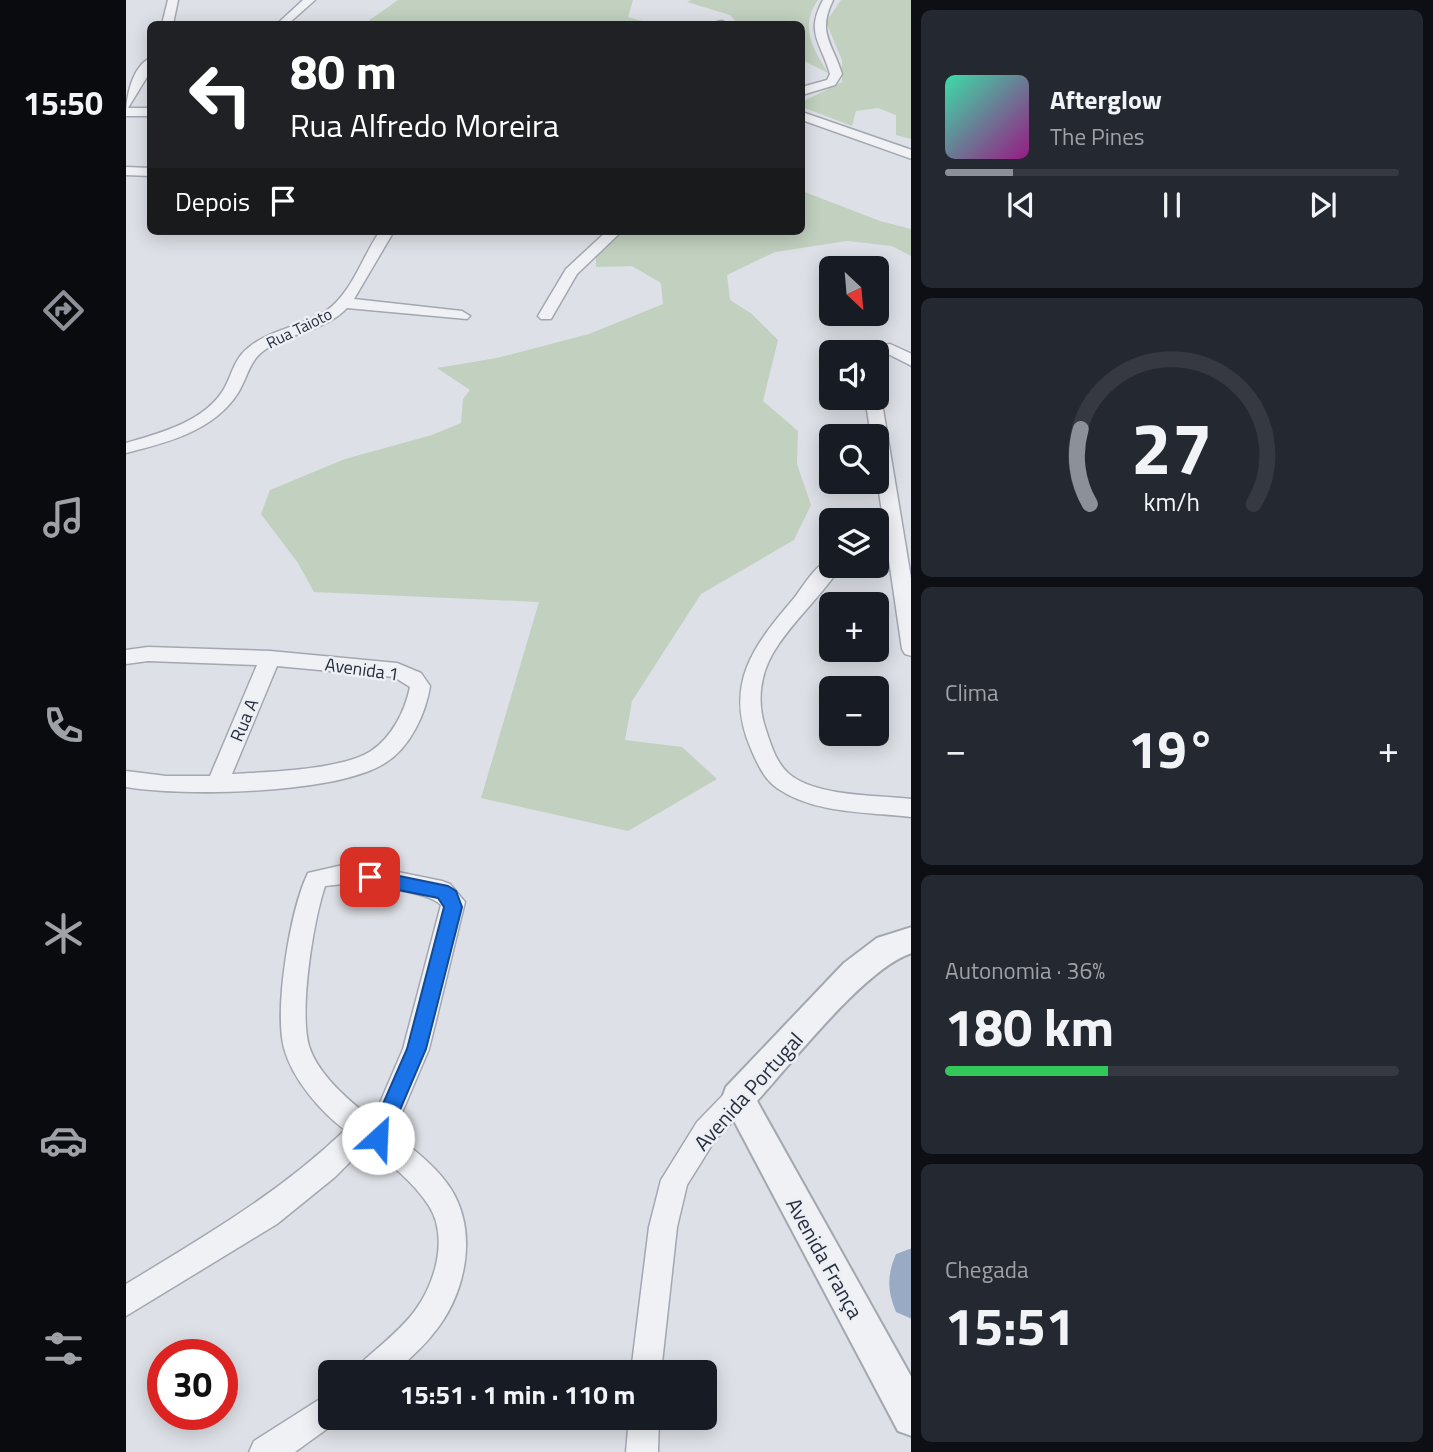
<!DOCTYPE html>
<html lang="pt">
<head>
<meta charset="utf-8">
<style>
	:root { --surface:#171b24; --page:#242831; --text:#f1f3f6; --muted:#9ea1a6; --line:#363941; --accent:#8c9099 }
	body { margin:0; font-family:"Titillium Web",sans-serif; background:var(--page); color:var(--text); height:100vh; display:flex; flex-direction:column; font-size:26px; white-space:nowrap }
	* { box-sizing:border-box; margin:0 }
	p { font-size:23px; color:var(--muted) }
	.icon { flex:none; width:38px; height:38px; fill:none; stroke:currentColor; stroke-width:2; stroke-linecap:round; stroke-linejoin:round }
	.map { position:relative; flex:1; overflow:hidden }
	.side { display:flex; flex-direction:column; gap:10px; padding:10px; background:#0d0f14; width:522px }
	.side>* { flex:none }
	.guide { position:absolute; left:21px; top:21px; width:658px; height:214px; border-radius:10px; box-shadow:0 4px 18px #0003; background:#202124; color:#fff; overflow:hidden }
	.needle { width:46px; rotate:154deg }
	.fabs { position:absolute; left:693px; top:256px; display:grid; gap:14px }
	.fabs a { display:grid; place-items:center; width:70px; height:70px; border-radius:10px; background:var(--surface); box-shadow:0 4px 18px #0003; font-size:35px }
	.speed { position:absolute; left:21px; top:1339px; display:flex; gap:14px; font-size:35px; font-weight:700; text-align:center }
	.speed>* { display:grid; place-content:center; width:91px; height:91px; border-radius:50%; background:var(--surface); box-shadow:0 4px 18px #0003; line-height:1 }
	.speed .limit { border:10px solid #d22; background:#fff; color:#111 }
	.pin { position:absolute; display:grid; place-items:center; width:60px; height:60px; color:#fff; margin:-30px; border-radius:14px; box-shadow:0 4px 10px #0006 }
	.me { position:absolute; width:77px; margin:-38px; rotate:25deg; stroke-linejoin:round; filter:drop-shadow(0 0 5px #0008) }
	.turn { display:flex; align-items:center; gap:24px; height:147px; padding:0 28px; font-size:32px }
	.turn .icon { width:91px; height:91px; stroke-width:2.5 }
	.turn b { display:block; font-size:49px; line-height:60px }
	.then { display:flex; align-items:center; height:66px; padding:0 28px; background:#0003; gap:14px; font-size:26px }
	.big { font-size:52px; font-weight:700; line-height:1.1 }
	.side .card { flex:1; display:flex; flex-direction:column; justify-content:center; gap:10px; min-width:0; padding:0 24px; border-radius:10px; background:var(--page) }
	.side .dial { align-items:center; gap:0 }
	.dial svg { height:182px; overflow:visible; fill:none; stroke:var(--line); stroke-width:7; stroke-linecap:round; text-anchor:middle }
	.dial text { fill:var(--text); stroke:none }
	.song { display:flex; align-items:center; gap:21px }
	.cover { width:84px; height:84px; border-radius:10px; background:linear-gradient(135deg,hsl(160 70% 55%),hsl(310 70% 35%)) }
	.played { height:7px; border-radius:4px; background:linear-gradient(90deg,var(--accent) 15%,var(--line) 15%) }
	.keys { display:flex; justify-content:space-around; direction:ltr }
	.heat { display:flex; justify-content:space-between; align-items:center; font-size:38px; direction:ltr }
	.charge { height:10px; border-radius:5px; background:linear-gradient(90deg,#34c759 36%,var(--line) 0) }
	.trip { position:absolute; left:192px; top:1360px; width:399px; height:70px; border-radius:10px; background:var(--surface); box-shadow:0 4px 18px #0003; font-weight:700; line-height:70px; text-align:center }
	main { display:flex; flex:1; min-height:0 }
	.menu { display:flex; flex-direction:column; width:126px; justify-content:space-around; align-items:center; background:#090b0e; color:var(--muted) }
	.menu .icon { width:49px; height:49px }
	.menu .active { color:var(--accent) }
	.menu b { font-size:32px; color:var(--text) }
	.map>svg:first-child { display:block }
	.green { fill:#c1d0bf }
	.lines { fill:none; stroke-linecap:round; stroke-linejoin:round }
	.river { fill:#99aac5; fill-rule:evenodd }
	.minor-casing { stroke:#a3a7b0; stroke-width:3 }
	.tertiary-casing { stroke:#a3a7b0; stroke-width:4 }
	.minor { fill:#f0f1f5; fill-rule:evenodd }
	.tertiary { fill:#f0f1f5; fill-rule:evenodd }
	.route { fill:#1a73e8; stroke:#114b97; stroke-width:2 }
	.labels { text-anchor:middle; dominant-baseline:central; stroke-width:5; stroke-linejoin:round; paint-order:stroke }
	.far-street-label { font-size:16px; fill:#272d3c; stroke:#eceff4 }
	.street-label { font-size:18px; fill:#272d3c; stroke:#eceff4 }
	.near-street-label { font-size:21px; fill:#272d3c; stroke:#eceff4 }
</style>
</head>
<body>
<main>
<nav class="menu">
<b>15:50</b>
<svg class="icon active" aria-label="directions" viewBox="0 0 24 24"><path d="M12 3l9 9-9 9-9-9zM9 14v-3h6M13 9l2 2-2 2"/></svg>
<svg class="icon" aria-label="music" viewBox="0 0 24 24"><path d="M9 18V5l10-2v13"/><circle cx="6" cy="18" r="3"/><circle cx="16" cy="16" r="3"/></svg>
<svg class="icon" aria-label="phone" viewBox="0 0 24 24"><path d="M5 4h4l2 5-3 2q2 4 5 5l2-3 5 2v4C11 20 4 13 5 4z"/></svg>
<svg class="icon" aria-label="climate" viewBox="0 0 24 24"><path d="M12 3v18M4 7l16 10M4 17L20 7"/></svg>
<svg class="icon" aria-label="car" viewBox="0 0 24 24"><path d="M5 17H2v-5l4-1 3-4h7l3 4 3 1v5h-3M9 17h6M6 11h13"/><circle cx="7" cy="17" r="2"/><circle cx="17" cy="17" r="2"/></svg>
<svg class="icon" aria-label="filters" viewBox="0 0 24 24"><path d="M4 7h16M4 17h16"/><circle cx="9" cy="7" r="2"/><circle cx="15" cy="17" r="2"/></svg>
</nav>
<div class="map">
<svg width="786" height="1452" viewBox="0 0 786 1452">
	<rect width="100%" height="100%" fill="#dde0e6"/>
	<g class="green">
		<path d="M272,0h235l-5,17 25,7h-289z"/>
		<path d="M566,0h126c-19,28 -5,48 10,73l-26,-13v-36h-64l-8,-9 -43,-13z"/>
		<path d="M715,0h70v139l-15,-4v-20l-18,-7 -22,3 -4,15 -50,-19v-5l40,-20v-22l-16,-38z"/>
		<path d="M676,191l78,30 31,8v27l-19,-10 -45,-5 -72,11 -48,23 3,25 22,14 26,26 -15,61 35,30 -1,33 14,41 -17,35 -93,54 -69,107 -7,39 57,7 35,32 -89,52 -147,-33 58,-196 -225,-10 -16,-29 -37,-49 9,-24 75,-31 87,-24 29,-12 2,-24 7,-9 -33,-22 60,-10 92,-24 74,-30 -2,-21 -29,-17 -36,1v-16l24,-20h182z"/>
	</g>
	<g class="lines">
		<path class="river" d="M786,1248v71l-16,-7c-9,-21 -9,-37 0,-58z"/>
		<g class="minor-casing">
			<g id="minor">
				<path d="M42,0h10l-5,24h-11z"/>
				<path d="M177,0h12l-27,24h-11z"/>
				<path d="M697,0h10c-16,33 -1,42 9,74l-7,11 -33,10v-8l25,-7 3,-6c-9,-32 -25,-41 -7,-74z"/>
				<path d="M596,21l6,3h-13l2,-2z"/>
				<path d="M24,58v14l-22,36h22v8h-24c0,-19 6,-49 24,-58z"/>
				<path d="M676,112l110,38v9l-110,-39z"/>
				<path d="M0,167l24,1v8l-24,-1z"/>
				<path d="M254,231h14l-40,68 108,12 8,5 -3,3 -120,-11c-22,23 -55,24 -81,41 -17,11 -18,28 -28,44 -24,38 -72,50 -112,60v-10c34,-10 78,-21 98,-54 8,-14 10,-30 24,-41 22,-19 54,-21 78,-37 26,-18 36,-54 54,-80z"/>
				<path d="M481,231h15l-45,43 -26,45h-10l-3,-3 28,-47z"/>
				<path d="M764,344l22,10v12l-24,-12 -11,2v-4h-14l2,-3z"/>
				<path d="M751,393l4,4 31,187v72l-7,-2 -3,-5 -25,-171v-42h-6l-6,-39h12z"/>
				<path d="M705,559v6h11c-20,31 -50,56 -69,88 -14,24 -16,52 -7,77 5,15 10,32 22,43 27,24 89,22 124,26v18c-43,-5 -98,-3 -135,-29 -13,-9 -20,-25 -26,-39 -28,-65 3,-104 44,-152 9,-12 21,-33 36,-38z"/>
				<path d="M22,647l122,4 127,12 24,10 9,13c-4,27 -20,62 -45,77 -48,31 -202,34 -259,24v-16l40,5h44l47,-111 -109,-4 -22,3v-14zM151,666l117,11 16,10c-5,24 -18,50 -39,64 -29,19 -104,21 -139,23z"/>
				<path d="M217,865l35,3 64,13 8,3 15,18 -36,147 -36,85c21,15 44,33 58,55 28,45 14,107 -18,145 -11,14 -25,26 -38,38h-36l4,-11c17,-15 37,-31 51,-49 21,-28 35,-74 15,-106 -16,-25 -40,-43 -63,-60l-31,31 -58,47 -151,92v-32c79,-48 152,-90 219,-154 -24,-18 -53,-51 -61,-82 -10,-39 6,-138 24,-175zM217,884c22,1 83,6 98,21l-38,144 -30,70c-23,-17 -55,-44 -64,-73 -10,-36 4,-123 16,-160z"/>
				<path d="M612,1086l9,3 4,9 -4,9 -32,33 -28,45 -10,42 -16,145h-30l18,-145 12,-47 36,-58 32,-33z"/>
				<path d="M205,1392v26h11l-47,34h-46l5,-11z"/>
				<path d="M503,1418h30l-1,34h-32z"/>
			</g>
		</g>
		<g class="tertiary-casing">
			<path id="tertiary" d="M786,927v26c-46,14 -120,110 -155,148l155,277v58l-14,-5 -176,-333 4,-11 118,-124 33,-25z"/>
		</g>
		<use href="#minor" class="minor"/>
		<use href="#tertiary" class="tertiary"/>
	</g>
	<path class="route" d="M244,870l78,16 8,5 6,16 -36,142 -41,96 -7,2 -7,-2 -3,-7 39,-89 37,-142 -6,-9 -74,-15 -3,-6 3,-5z"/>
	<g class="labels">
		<g class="far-street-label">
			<text transform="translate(173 328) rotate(-26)">Rua Taioto</text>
		</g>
		<g class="street-label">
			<text transform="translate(236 669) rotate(8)">Avenida 1</text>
			<text transform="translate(118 720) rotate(-67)">Rua A</text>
		</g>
		<g class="near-street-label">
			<text transform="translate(622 1091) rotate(-48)">Avenida Portugal</text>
			<text transform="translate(699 1258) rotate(61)">Avenida França</text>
		</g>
	</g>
</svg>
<div class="fabs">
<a><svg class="needle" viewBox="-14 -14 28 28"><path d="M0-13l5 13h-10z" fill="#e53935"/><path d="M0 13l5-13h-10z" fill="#9ea1a6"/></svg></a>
<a><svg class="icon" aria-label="sound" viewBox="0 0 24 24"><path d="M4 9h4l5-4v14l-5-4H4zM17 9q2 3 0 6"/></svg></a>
<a><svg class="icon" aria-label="search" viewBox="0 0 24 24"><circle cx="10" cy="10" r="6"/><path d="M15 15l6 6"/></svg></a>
<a><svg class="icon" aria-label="layers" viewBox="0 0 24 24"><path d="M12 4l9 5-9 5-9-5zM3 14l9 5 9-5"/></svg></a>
<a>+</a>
<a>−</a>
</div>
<div class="speed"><div class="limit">30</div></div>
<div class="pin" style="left:244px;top:877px;background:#d93025"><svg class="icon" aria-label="arrive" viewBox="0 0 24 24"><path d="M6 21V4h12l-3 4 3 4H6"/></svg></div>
<svg class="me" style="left:252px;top:1138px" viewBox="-20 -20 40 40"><circle r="19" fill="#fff"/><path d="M0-13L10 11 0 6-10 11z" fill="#1a73e8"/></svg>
<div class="trip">15:51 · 1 min · 110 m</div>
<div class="guide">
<div class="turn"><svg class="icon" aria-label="left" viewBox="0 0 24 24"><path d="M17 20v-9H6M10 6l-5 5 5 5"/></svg><div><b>80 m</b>Rua Alfredo Moreira</div></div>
<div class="then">Depois<svg class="icon" aria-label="arrive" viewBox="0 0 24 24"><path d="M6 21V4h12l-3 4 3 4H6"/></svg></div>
</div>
</div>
<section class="side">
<div class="card">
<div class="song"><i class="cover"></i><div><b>Afterglow</b><p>The Pines</p></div></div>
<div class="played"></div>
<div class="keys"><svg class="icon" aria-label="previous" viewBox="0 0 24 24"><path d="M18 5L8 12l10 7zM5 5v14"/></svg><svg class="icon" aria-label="pause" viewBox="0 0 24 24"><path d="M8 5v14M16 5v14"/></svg><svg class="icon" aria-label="next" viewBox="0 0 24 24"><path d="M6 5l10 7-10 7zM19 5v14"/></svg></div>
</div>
<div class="card dial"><svg viewBox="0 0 100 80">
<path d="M14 69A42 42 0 1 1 86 69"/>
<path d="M14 69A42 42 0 0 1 10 36" stroke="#8c9099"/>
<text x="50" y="56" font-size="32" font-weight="700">27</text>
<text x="50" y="72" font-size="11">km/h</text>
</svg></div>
<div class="card"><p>Clima</p>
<div class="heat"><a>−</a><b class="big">19°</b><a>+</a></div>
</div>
<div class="card"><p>Autonomia · 36%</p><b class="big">180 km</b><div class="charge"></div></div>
<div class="card"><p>Chegada</p><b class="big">15:51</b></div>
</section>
</main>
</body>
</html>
